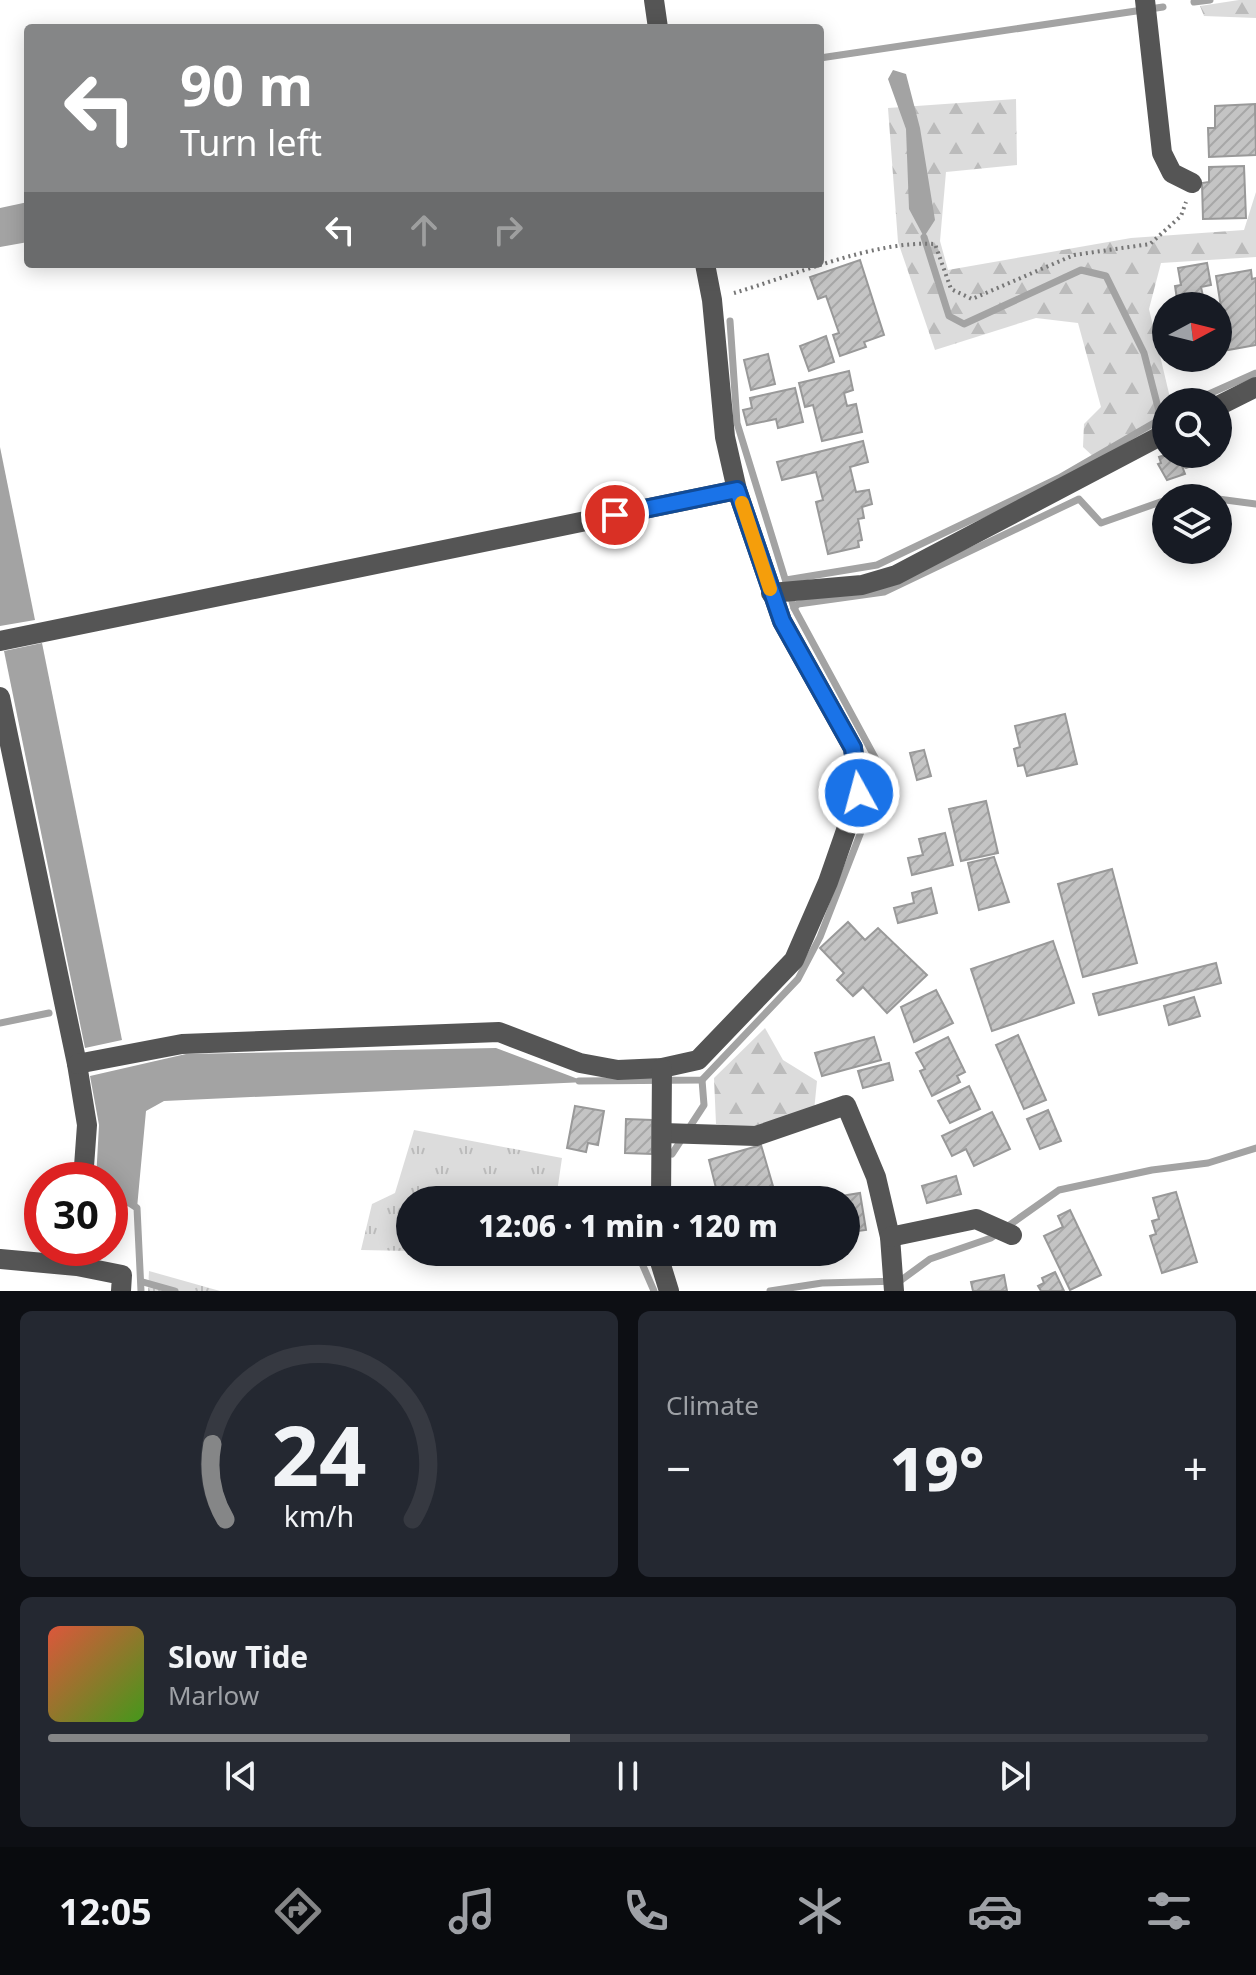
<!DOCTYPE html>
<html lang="en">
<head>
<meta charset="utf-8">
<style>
	:root { --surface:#171b24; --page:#242831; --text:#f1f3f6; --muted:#9ea1a6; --line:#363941; --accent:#858687 }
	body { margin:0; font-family:"Noto Sans",sans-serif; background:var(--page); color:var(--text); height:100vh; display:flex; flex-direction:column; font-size:30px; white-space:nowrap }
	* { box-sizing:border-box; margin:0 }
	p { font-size:26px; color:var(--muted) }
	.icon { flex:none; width:44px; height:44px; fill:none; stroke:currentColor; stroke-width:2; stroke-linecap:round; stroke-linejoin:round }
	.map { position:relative; height:1291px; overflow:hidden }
	.details { display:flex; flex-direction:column; gap:20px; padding:20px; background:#0d0f14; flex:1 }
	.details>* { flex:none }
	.top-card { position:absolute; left:24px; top:24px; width:800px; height:244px; border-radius:8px; box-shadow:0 4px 20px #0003; background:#858687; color:#fff; overflow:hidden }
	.needle { width:52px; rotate:83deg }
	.buttons { position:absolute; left:1152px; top:292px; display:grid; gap:16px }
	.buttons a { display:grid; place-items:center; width:80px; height:80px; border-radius:50%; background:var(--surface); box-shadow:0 4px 20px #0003; font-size:40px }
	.speed { position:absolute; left:24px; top:1162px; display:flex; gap:16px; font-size:40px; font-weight:700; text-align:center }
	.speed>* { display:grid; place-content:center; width:104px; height:104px; border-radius:50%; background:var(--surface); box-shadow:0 4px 20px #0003; line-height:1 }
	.speed .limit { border:12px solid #d22; background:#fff; color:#111 }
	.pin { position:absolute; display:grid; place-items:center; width:68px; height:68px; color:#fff; margin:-34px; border:4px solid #fff; border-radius:50%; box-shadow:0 2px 8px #0007 }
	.me { position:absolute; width:88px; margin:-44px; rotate:353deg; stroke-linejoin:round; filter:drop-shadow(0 0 6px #0008) }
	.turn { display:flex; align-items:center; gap:28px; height:168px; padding:0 24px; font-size:36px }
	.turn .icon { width:104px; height:104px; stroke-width:2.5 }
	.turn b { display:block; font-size:56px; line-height:68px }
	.lanes { display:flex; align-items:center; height:76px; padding:0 24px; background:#0003; justify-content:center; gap:40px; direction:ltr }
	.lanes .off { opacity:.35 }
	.big { font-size:60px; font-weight:800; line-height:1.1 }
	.details .tile { flex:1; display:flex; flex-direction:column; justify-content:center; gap:12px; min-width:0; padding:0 28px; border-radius:12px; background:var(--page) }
	.details .dial { align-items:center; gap:0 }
	.dial svg { height:208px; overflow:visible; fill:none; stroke:var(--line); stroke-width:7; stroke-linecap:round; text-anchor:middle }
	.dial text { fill:var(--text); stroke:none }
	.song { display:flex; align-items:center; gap:24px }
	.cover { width:96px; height:96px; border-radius:12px; background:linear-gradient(135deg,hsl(10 70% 55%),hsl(100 70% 35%)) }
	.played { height:8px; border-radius:4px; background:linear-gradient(90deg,var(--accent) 45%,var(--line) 45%) }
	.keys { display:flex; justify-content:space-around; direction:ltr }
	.heat { display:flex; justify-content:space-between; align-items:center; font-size:44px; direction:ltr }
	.details .tiles { flex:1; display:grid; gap:20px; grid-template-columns:1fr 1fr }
	.tile:last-child { grid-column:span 2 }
	.trip { position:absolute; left:396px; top:1186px; width:464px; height:80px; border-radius:40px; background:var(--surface); box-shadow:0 4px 20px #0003; font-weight:800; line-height:80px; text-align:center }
	.tab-bar { display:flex; height:128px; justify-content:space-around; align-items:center; background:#090b0e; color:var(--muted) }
	.tab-bar .icon { width:56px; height:56px }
	.tab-bar .selected { color:var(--accent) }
	.tab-bar b { font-size:36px; color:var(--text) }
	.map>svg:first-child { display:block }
	.grass { fill:url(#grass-tufts) }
	.forest { fill:url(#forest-firs) }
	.water { fill:#a3a3a3 }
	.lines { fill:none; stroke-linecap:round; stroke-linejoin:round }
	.stream { stroke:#a3a3a3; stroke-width:7 }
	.building { fill:url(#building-hatch); stroke:#999; stroke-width:2 }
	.path { stroke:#777; stroke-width:4; stroke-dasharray:2 4; stroke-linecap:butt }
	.minor { stroke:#555; stroke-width:20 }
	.route-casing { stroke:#114b97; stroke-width:20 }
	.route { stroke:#1a73e8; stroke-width:14 }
	.slow { stroke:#f59e0b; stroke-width:14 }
</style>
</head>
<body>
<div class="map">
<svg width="1256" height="1291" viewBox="0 0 1256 1291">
	<defs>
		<pattern id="grass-tufts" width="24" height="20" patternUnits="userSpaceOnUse" patternTransform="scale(2)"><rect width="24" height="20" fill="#dcdcdc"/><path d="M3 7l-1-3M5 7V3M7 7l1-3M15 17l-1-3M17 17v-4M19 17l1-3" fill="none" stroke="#bbb"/></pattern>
		<pattern id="forest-firs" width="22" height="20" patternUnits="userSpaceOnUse" patternTransform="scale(2)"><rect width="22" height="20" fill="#dcdcdc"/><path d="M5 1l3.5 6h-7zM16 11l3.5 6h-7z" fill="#bbb"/></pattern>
		<pattern id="building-hatch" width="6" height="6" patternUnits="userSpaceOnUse" patternTransform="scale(2)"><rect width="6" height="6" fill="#c4c4c4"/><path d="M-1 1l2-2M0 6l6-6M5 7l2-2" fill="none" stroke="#a7a7a7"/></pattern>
	</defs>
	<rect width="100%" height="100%" fill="#fff"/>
	<g class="grass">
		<path d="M414,1130l148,28 -6,41 -146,1v51l-49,-1 11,-46 23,-11z"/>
		<path d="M149,1271l71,20h-72z"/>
	</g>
	<g class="forest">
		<path d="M1239,0h17v18l-52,-2 -4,-10z"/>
		<path d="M1016,99l1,66 -71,7 -6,69 8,29 183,-32 113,-8 12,-38v65l-95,6 -12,46 22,93h-5v23l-70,34 -13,-12 1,-23 17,-17 -23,-84 -42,-5 -101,32 -37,-108 -10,-134z"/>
		<path d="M765,1028l18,32 34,21 -3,30 -61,18 -37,-5 -2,-46z"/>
	</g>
	<g class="water">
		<path d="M893,70l13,4 14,54 15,92 -11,17 -15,-28 -3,-80 -18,-50z"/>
		<path d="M28,202v40l-28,5v-39z"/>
		<path d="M0,447l35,173 -35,6z"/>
		<path d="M42,643l80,397 -37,8 -81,-397z"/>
		<path d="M496,1048l90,34 -422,19 -18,10 -9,97 -27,-5v-23h-14l3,-55 -9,-49 96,-22z"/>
	</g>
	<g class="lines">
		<g class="stream">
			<path d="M1194,2l16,-2"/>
			<path d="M820,58l343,-51"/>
			<path d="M924,237l25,79 15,8 117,-54 25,6 38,77 17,66"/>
			<path d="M1191,402l65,-29"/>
			<path d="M1196,498h18"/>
			<path d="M1218,499l38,5"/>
			<path d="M786,580l91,-15 182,-87 107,-62"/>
			<path d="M794,608l4,-4 86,-12 195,-93 22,24 65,-23"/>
			<path d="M0,1023l49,-10"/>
			<path d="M579,1081l123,-1 96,-101 22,-42 53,-136 6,-36 -85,-157 -57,-185 -7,-102"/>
			<path d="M672,1154l32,-49 -2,-25"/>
			<path d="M644,1200l6,-8"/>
			<path d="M131,1204l6,4 4,83"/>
			<path d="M637,1252l17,39"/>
			<path d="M143,1282l32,9"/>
			<path d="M770,1291l52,-8 78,-2 30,-22 61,-21 68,-48 93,-20 56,-7 48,-15"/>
		</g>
	</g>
	<g class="building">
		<path d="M1255,104l1,51 -47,2 -1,-29h7v-22z"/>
		<path d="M1244,166l2,52 -43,1 -1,-36 7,-1v-15z"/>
		<path d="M860,260l24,75 -20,7 2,5 -26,9 -7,-21 6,-2 -13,-37 -8,3 -8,-22z"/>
		<path d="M1207,263l4,22 -10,2 4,19h-27l-3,-20 6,-1 -3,-17z"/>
		<path d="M1251,270l1,9 4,-1v67l-28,5 -12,-74z"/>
		<path d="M826,336l8,26 -25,9 -9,-25z"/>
		<path d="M768,354l7,30 -24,6 -7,-30z"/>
		<path d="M849,371l4,19 -9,3 3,13 9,-2 6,28 -40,9 -9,-36 -8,2 -6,-24z"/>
		<path d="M795,388l8,34 -25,6 -2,-9 -29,6 -4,-15 9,-2 -2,-10z"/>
		<path d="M863,441l5,21 -18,5 6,25 13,-2 3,14 -10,3 2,11 -6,1 4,21 -4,1 1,6 -31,7 -12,-52 7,-2 -7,-28 -34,8 -5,-18z"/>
		<path d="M1168,454h9l2,5 2,-5h16l4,9 -15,5 -4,-2 3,8 -18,6 -9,-16 3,-1 -2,-6z"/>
		<path d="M1065,714l12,50 -50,12 -3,-11 -6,1 -4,-17 6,-2 -5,-21z"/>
		<path d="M924,750l7,26 -14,4 -7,-27z"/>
		<path d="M986,801l12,52 -37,8 -12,-52z"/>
		<path d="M945,833l8,32 -41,10 -4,-17 15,-3 -4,-16z"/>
		<path d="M994,857l15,45 -30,8 -11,-47z"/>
		<path d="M1112,869l25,94 -54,14 -25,-93z"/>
		<path d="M931,888l6,25 -39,10 -4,-15 20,-5 -2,-10z"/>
		<path d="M848,922l17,18 13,-12 49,47 -40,38 -24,-26 -10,9 -16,-16 7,-7 -24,-25z"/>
		<path d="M1053,941l21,62 -82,28 -21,-62z"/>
		<path d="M1216,963l5,20 -122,32 -6,-21z"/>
		<path d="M936,990l17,33 -39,19 -13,-35z"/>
		<path d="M1194,997l6,19 -31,9 -5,-19z"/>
		<path d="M1018,1035l28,65 -22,9 -28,-64z"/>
		<path d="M874,1037l7,23 -59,16 -7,-23z"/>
		<path d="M948,1037l17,35 -8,4 3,6 -28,14 -12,-25 5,-2 -9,-16z"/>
		<path d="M889,1063l4,17 -30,8 -5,-17z"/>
		<path d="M969,1086l11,23 -30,14 -12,-22z"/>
		<path d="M575,1106l29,5 -6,34 -10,-2 -2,9 -19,-4z"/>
		<path d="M1048,1110l13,31 -21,8 -13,-30z"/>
		<path d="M992,1112l18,37 -36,17 -8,-17 -14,7 -10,-20z"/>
		<path d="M626,1119l26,1v34l-27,-1z"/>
		<path d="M761,1145l16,55h-58l-10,-40z"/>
		<path d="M956,1176l5,18 -34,9 -5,-17z"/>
		<path d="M1176,1192l21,70 -35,11 -12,-37 6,-2 -4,-13 7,-2 -6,-21z"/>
		<path d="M860,1193l6,37 -16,2 1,5h-5v-37l-23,-1z"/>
		<path d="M1070,1210l31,65 -31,15 -26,-54 19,-9 -5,-11z"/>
		<path d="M1055,1272l9,19h-23l-3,-5 6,-3 -2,-5z"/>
		<path d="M1004,1275l3,16h-34l-2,-9z"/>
	</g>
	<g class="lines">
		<path class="path" d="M734,293c58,-17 142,-53 201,-49l16,45 21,10 102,-44 76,-11 31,-28 5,-14"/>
		<g class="minor">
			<path d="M654,0l4,28"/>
			<path d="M1145,0l17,153 10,20 20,10"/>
			<path d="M1218,406l38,-19"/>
			<path d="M771,593l91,-8 34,-10 270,-142"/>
			<path d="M0,641l737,-151"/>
			<path d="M0,697l77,367 10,61 -4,55"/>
			<path d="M77,1064l105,-20 317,-12 81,31 38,7 44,-2 36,-8 96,-100 34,-78 31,-89 -6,-45 -71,-127 -45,-131 -12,-53 -13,-137 -7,-36"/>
			<path d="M663,1133l93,3 90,-31 30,72 14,60 4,54"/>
			<path d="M661,1200l1,-132"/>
			<path d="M890,1237l86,-18 36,16"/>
			<path d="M657,1252l12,39"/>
			<path d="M0,1259l77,7 45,9 -1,16"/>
		</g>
	</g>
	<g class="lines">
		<g class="route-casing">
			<path id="route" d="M615,515l122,-25 45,131 71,127 6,45"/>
		</g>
		<use href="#route" class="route"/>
		<path class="slow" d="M742,503l28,86"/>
	</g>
</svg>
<div class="buttons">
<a><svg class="needle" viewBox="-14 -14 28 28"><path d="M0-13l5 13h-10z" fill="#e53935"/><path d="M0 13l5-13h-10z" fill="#9ea1a6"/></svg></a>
<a><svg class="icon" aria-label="search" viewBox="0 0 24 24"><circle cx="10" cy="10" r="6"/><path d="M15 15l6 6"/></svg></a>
<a><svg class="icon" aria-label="layers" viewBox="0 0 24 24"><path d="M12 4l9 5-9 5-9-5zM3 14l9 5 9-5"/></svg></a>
</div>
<div class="speed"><div class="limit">30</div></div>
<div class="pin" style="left:615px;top:515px;background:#d93025"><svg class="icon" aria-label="arrive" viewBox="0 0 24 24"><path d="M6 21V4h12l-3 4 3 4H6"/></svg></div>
<svg class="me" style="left:859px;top:793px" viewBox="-20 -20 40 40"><circle r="17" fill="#1a73e8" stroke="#fff" stroke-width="3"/><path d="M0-11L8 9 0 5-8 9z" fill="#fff"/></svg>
<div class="trip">12:06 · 1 min · 120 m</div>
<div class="top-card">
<div class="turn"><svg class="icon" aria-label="left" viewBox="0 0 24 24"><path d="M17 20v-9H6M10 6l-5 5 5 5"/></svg><div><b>90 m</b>Turn left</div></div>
<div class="lanes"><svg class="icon" aria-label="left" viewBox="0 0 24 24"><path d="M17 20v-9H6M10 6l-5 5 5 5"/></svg><svg class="icon off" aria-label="ahead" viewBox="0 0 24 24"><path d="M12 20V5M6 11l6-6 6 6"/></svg><svg class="icon off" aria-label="right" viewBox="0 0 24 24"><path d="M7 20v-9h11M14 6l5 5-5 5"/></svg></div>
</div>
</div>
<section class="details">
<div class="tiles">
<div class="tile dial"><svg viewBox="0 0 100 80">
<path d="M14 69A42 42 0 1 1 86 69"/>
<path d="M14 69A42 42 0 0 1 9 40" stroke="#858687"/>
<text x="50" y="56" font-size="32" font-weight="700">24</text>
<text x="50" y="72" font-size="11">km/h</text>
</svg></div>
<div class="tile"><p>Climate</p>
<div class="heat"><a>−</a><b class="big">19°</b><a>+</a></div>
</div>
<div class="tile">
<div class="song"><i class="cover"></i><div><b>Slow Tide</b><p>Marlow</p></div></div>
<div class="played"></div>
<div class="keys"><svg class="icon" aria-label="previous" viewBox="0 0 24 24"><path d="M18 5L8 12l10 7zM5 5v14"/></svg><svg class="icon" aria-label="pause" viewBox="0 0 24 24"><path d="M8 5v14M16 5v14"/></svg><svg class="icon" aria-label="next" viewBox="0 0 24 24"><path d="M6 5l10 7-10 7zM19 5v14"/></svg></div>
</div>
</div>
</section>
<nav class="tab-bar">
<b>12:05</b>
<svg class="icon selected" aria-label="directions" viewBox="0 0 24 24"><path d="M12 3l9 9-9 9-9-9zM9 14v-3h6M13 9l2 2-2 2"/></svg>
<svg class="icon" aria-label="music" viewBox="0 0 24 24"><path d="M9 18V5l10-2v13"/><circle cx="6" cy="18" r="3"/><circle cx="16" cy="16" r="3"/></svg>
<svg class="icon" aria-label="phone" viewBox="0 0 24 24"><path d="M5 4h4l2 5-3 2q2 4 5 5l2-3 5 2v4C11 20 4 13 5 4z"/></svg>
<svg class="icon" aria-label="climate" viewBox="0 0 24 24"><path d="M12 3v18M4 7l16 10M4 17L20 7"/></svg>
<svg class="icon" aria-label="car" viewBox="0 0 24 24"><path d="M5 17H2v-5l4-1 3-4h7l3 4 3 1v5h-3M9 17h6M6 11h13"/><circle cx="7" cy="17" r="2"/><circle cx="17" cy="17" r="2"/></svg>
<svg class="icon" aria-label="filters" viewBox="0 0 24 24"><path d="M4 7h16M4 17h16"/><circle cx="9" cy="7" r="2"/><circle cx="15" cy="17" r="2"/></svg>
</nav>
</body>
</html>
